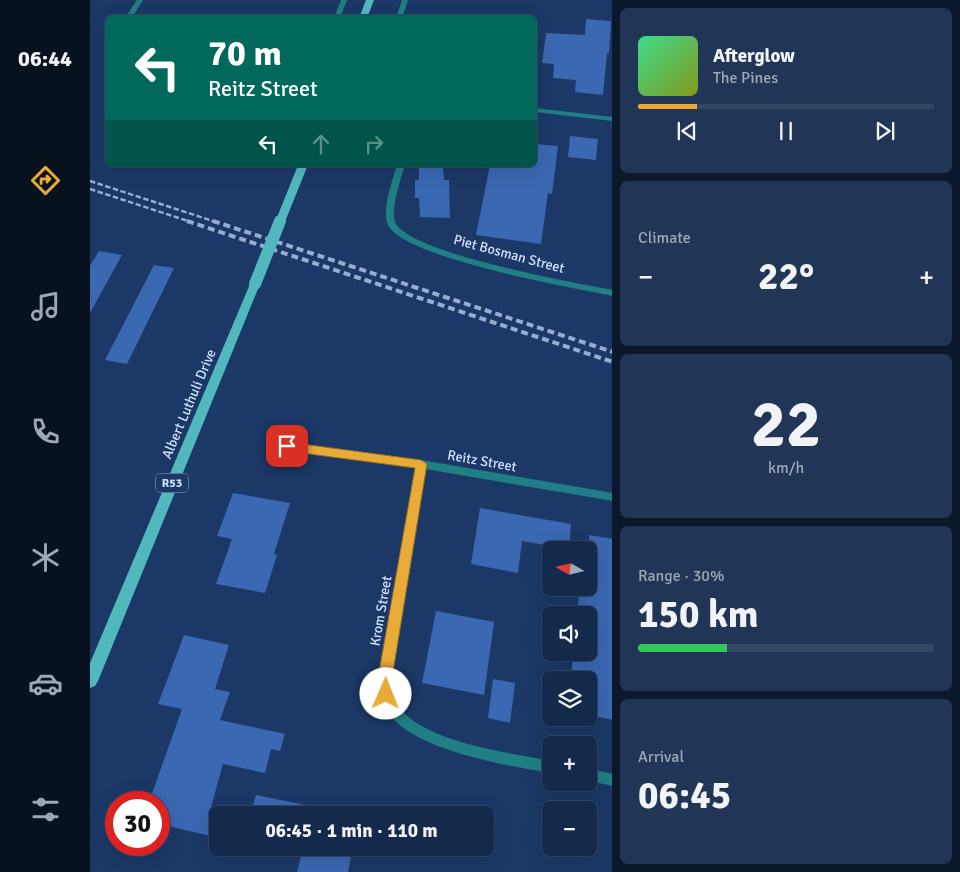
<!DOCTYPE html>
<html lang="en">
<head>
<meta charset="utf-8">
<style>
	:root { --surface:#142a4c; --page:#213656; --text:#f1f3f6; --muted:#9da7b5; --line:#334664; --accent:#e8ab37 }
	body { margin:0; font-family:Signika,sans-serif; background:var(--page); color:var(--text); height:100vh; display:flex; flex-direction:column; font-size:19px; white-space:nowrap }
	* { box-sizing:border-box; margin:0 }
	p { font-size:16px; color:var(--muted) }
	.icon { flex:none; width:28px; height:28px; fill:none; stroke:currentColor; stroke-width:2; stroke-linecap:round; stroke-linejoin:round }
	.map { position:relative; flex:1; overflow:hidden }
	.details { display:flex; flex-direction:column; gap:8px; padding:8px; background:#0b172a; width:348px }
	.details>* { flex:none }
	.top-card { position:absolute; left:15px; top:15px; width:432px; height:152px; border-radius:8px; box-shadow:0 5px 20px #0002,0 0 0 1px var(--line); background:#00695c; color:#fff; overflow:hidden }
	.needle { width:32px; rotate:278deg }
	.buttons { position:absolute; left:452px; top:541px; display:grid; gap:10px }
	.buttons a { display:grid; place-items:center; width:55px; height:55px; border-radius:8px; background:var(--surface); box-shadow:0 5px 20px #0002,0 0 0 1px var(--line); font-size:25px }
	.speed { position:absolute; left:15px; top:791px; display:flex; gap:10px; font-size:25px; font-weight:700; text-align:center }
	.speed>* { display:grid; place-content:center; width:65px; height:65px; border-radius:50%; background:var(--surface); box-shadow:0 5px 20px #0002,0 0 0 1px var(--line); line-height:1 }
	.speed .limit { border:8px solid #d22; background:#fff; color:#111 }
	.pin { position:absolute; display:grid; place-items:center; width:42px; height:42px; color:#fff; margin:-21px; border-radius:10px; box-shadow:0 2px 8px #0006 }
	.me { position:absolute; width:55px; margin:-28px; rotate:1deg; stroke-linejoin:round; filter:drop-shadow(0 0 4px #0008) }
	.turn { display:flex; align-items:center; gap:18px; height:105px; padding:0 20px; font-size:22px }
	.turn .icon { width:65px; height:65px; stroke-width:2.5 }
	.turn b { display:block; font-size:35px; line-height:42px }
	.lanes { display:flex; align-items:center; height:48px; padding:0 20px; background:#0003; justify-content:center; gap:25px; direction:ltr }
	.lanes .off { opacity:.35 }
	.big { font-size:38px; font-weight:800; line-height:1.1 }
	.details .tile { flex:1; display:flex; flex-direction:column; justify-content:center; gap:8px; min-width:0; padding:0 18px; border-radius:8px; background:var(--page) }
	.details .dial { align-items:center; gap:0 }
	.dial b { font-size:65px; line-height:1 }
	.song { display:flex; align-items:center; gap:15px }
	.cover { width:60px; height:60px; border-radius:8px; background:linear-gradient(135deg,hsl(150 70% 55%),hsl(70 70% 35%)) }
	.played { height:5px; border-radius:2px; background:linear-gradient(90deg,var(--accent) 20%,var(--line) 20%) }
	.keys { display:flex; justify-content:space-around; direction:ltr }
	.heat { display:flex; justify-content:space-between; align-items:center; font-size:28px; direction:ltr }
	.charge { height:8px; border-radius:4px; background:linear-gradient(90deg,#34c759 30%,var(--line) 0) }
	.trip { position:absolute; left:119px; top:806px; width:285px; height:50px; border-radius:8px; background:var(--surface); box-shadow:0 5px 20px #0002,0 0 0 1px var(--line); font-weight:800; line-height:50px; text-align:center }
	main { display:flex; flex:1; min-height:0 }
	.menu { display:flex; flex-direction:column; width:90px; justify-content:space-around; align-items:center; background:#08111e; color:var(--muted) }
	.menu .icon { width:35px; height:35px }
	.menu .active { color:var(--accent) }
	.menu b { font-size:22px; color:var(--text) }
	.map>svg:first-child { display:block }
	.building { fill:#3a68b2 }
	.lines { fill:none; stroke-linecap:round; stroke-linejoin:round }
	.street { fill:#207f84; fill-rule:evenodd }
	.primary { fill:#51b9be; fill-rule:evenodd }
	.rail-far1 { stroke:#97adcf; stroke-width:2.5; stroke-dasharray:5.5 2.5; stroke-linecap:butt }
	.rail { stroke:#97adcf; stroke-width:4; stroke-dasharray:7 4; stroke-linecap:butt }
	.primary-bridge-far1 { stroke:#51b9be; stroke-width:9 }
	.primary-bridge { stroke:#51b9be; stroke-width:12 }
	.route { fill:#e8ab37; stroke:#976f24 }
	.labels { text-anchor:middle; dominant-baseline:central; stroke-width:5; stroke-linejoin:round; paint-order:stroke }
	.shield { fill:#1b3866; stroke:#98aed0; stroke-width:1 }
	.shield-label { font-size:12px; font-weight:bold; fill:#cee0fd }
	.street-label { font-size:14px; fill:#cee0fd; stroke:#1b3866 }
</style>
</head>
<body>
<main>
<nav class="menu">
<b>06:44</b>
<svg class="icon active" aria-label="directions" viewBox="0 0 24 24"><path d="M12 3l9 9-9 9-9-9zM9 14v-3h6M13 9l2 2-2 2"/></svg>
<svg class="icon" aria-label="music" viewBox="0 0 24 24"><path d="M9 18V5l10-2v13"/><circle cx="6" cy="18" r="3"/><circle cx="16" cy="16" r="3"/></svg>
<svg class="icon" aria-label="phone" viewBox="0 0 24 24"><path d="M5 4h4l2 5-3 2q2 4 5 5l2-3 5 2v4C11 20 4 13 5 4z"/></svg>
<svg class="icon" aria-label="climate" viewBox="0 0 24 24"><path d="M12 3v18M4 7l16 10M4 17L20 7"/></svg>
<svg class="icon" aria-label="car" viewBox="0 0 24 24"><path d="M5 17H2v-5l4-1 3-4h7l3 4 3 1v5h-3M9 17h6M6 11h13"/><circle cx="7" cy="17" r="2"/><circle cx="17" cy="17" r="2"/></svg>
<svg class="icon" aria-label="filters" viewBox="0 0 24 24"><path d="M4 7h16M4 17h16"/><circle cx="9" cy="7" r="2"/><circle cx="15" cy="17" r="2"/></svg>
</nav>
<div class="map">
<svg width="523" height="872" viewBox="0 0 523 872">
	<rect width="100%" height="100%" fill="#1b3866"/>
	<g class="building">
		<path d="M496,19l25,2 -2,32h-2l-4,42 -28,-3 1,-12 -23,-2 1,-14 -12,-1 4,-30 39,2z"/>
		<path d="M480,136l28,3 -2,21 -28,-3z"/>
		<path d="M445,144l23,2 -6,48 -4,-1 -7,51 -65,-9 14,-70h45z"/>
		<path d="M329,165h24l1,15h5l1,38 -30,-1 -1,-19h-4v-18h4z"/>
		<path d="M9,251l23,4 -32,58v-47z"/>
		<path d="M64,265l20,3 -47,96 -22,-4z"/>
		<path d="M143,493l57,10 -16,51 3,1 -12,38 -49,-9 16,-45 -15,-3z"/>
		<path d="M390,508l91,16 -2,25 -47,-8 -4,32 -47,-9z"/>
		<path d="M499,535l24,4v181l-24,-5v-35h-18l2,-28h16v-45l-11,-2 1,-17h10z"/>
		<path d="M346,611l58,11 -10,73 -62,-12z"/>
		<path d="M94,635l45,10 -14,44 15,3 -10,28 65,14 -5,17 -9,-2 -6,24 -42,-9 -12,43 12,2 -1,6h-4l-3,22 -56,-13v-22h-10l33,-93 -24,-5z"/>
		<path d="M403,679l22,4 -5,40 -22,-5z"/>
		<path d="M166,795l54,11 -1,9h-59z"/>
		<path d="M213,848h50l-5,24h-51z"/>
	</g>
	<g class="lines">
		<g class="street">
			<path d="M47,0h6l-11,18h-7z"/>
			<path d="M251,0h6l-7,18h-6z"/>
			<path d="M312,0h6l-6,18h-6z"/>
			<path d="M445,108l78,9v4l-78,-9z"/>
			<path d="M307,165h8c-4,13 -16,48 -9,59 19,30 178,59 217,66v6c-40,-8 -209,-38 -225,-71 -7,-14 5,-46 9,-60z"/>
			<path d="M197,442l134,18 192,33v8l-188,-32 -34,208c0,8 0,19 5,26 25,40 112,49 155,58v12c-43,-7 -141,-23 -165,-63 -6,-10 -7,-22 -7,-33l36,-210 -128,-17 -4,-1 -1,-3 1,-3z"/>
			<path d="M499,769l24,5v12l-24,-5z"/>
		</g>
		<g class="primary">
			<path d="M276,0h8l-7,18h-8z"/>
			<path d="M165,280l5,4 -162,397 -3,5 -5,2v-25l160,-379z"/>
		</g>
		<g class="rail-far1">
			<path d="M0,181l126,41"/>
			<path d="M0,189l101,33"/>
		</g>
		<g class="rail">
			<path d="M97,221l426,141"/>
			<path d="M123,221l400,131"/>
		</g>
		<path class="primary-bridge-far1" d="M190,222l23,-57"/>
		<path class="primary-bridge" d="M165,284l25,-63"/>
	</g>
	<path class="route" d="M197,442l134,18 6,4 -35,214 1,16 -2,5 -5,2 -5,-2 -3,-21 37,-210 -128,-17 -6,-5z"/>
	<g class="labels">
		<rect class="shield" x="66" y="473.5" width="32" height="19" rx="4"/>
		<g class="shield-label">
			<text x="82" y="483">R53</text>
		</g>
		<g class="street-label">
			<text transform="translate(419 254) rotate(15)">Piet Bosman Street</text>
			<text transform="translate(99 404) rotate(-67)">Albert Luthuli Drive</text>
			<text transform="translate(392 461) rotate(10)">Reitz Street</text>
			<text transform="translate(291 611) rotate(-80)">Krom Street</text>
		</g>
	</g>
</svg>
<div class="buttons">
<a><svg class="needle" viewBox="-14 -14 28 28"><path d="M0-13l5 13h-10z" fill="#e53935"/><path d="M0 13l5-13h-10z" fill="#9da7b5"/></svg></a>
<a><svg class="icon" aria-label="sound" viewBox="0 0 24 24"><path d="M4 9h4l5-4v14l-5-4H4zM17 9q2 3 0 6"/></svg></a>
<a><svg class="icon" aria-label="layers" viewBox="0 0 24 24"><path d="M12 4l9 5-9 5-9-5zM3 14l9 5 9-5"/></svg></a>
<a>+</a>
<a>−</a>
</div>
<div class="speed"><div class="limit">30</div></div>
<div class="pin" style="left:197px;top:446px;background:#d93025"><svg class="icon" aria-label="arrive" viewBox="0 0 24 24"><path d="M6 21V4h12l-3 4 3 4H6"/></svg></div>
<svg class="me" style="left:296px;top:694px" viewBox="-20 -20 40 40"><circle r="19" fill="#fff"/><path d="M0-13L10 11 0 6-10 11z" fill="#e8ab37"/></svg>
<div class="trip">06:45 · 1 min · 110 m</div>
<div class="top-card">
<div class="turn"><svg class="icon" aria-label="left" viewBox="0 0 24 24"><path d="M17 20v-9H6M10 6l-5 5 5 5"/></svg><div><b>70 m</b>Reitz Street</div></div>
<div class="lanes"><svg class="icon" aria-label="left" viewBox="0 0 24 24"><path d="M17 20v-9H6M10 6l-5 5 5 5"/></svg><svg class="icon off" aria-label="ahead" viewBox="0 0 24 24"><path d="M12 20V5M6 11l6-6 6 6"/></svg><svg class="icon off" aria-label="right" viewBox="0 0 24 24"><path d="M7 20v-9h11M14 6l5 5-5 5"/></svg></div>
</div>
</div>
<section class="details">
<div class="tile">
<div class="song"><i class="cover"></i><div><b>Afterglow</b><p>The Pines</p></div></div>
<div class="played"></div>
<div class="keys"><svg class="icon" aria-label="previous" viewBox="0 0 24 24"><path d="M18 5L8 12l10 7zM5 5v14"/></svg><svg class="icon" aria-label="pause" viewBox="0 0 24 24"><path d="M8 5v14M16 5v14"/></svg><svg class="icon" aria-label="next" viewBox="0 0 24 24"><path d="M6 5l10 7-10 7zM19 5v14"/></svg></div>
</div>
<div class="tile"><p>Climate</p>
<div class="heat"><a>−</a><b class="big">22°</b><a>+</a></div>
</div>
<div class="tile dial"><b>22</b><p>km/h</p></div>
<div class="tile"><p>Range · 30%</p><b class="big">150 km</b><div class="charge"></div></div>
<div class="tile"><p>Arrival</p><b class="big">06:45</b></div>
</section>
</main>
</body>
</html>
